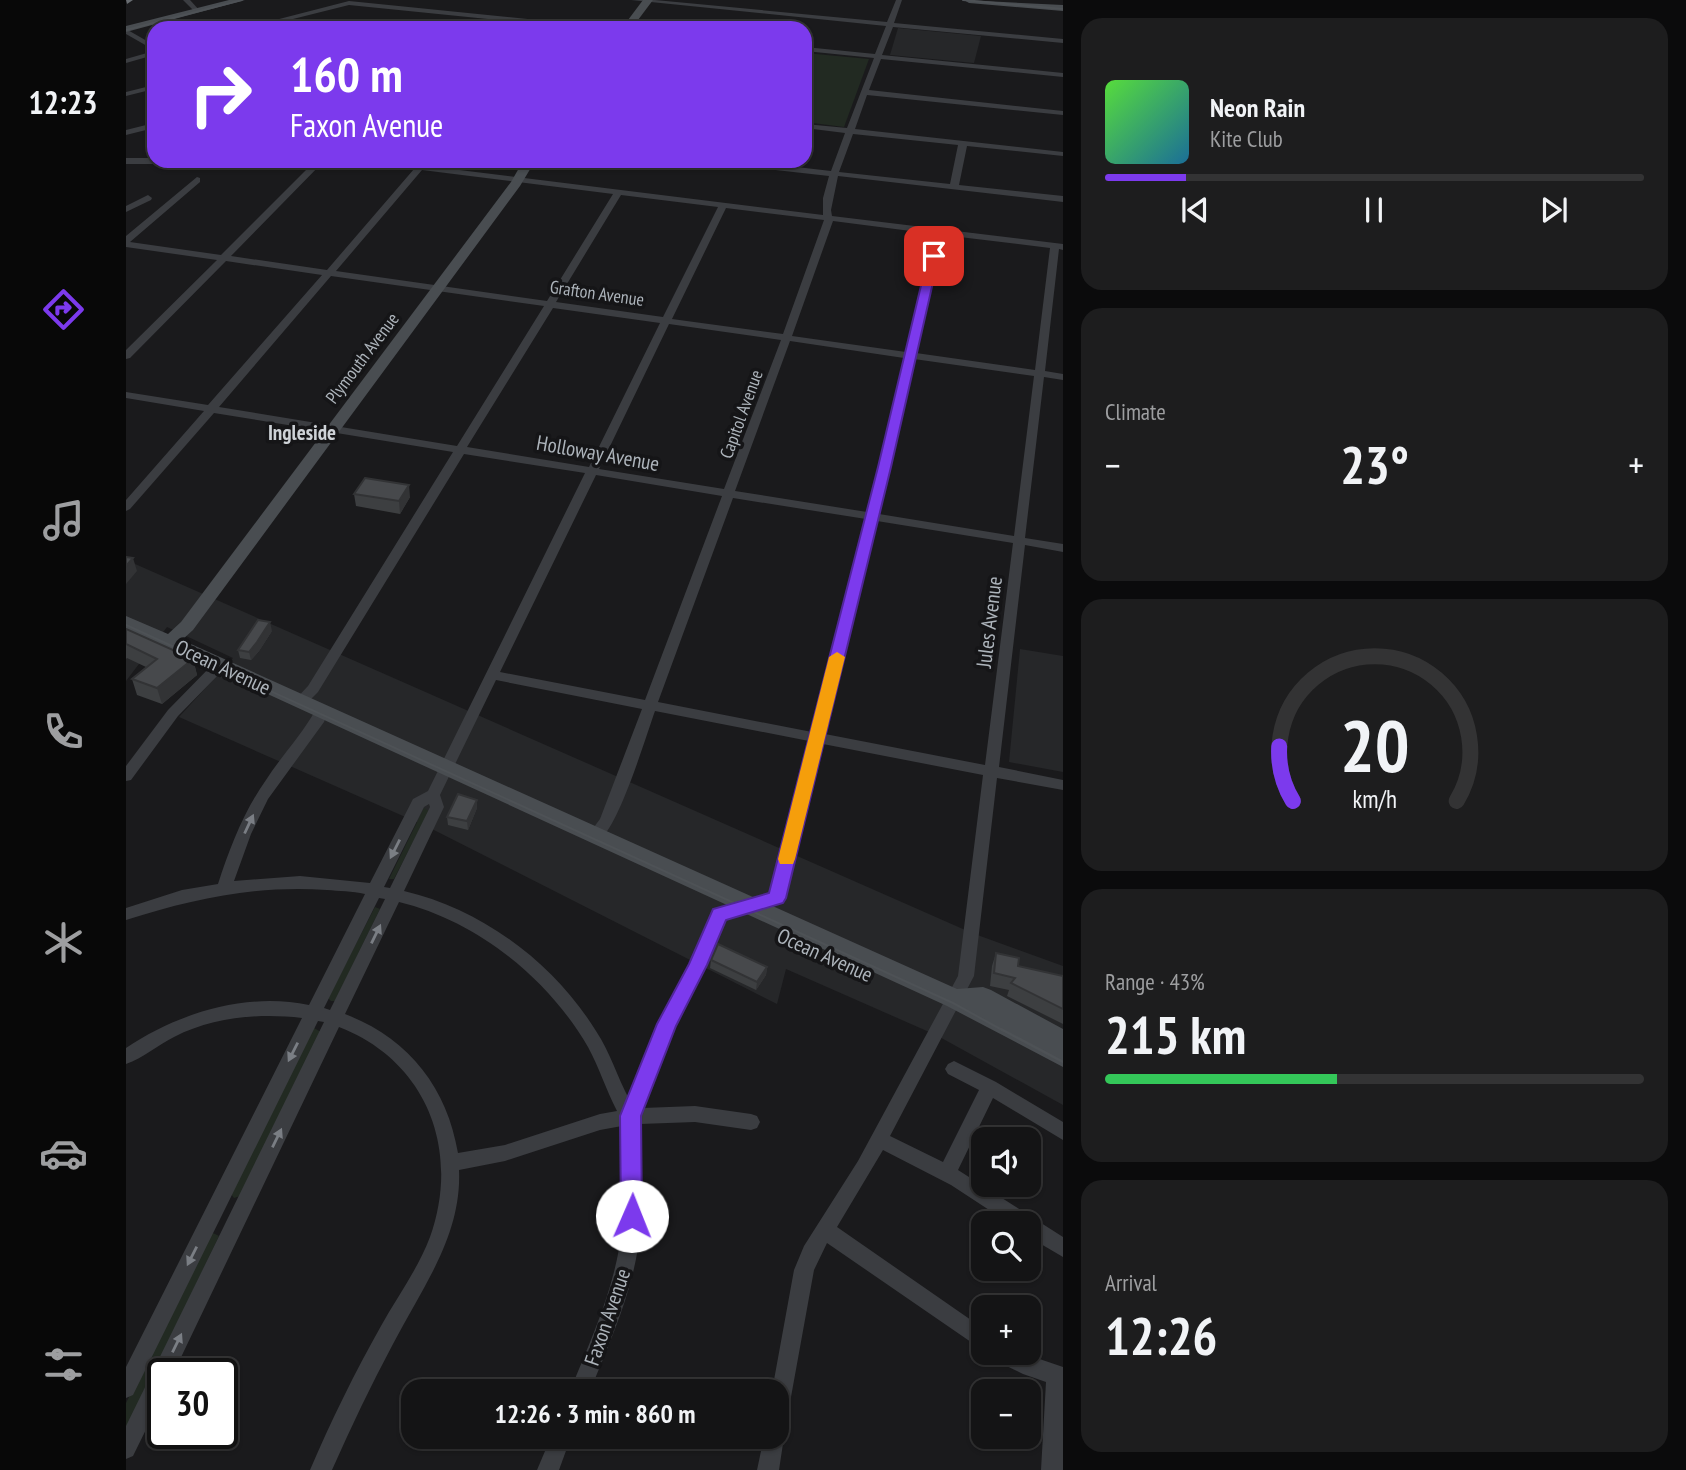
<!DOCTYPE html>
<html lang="en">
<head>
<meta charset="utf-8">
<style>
	:root { --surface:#141415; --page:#1d1d1e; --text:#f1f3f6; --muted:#9d9ea0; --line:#333334; --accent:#7c3aed }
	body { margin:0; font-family:"PT Sans Narrow",sans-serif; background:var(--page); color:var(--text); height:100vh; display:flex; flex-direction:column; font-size:26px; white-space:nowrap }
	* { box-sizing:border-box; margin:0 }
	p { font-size:23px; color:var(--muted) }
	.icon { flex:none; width:38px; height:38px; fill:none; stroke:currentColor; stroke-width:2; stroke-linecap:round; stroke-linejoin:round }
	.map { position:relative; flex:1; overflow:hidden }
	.details { display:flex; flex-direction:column; gap:18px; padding:18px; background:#0b0b0c; width:623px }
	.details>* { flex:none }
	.top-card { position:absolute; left:21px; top:21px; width:665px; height:147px; border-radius:21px; box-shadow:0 2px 5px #0004,0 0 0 2px var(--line); background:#7c3aed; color:#fff; overflow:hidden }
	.buttons { position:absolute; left:845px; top:1127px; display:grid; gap:14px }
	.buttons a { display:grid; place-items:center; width:70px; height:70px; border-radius:14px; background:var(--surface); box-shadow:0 2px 5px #0004,0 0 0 2px var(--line); font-size:35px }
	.speed { position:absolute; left:21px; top:1358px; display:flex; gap:14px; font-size:35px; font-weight:700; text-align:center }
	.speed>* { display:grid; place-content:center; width:91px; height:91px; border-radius:50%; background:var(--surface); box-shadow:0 2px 5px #0004,0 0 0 2px var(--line); line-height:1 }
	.speed .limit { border:4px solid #111; border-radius:10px; background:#fff; color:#111 }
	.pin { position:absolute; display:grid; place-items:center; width:60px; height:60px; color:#fff; margin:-30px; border-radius:14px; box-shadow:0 4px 10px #0006 }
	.me { position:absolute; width:77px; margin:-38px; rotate:1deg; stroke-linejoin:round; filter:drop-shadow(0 0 5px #0008) }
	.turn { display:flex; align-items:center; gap:24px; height:147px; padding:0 28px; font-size:32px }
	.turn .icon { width:91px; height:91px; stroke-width:2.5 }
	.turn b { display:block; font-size:49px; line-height:60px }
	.big { font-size:52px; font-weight:600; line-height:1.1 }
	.details .card { flex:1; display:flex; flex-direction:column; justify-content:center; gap:10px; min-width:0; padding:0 24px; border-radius:21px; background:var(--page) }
	.details .dial { align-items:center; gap:0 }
	.dial svg { height:182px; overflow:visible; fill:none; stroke:var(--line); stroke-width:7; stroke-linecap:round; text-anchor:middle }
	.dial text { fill:var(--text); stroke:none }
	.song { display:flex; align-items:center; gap:21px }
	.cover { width:84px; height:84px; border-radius:10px; background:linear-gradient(135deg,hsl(110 70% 55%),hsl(200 70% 35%)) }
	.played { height:7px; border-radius:4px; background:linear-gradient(90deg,var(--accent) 15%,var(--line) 15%) }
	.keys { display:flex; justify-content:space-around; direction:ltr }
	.heat { display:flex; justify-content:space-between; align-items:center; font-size:38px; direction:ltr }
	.charge { height:10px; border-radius:5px; background:linear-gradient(90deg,#34c759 43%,var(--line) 0) }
	.trip { position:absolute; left:275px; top:1379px; width:388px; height:70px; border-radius:21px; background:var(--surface); box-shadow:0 2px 5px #0004,0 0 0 2px var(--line); font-weight:600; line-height:70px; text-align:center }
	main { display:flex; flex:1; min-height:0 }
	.tabs { display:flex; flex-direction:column; width:126px; justify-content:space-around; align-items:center; background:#080808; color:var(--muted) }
	.tabs .icon { width:49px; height:49px }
	.tabs .active { color:var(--accent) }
	.tabs b { font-size:32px; color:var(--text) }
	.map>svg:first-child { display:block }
	.built { fill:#262729 }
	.green { fill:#222a22 }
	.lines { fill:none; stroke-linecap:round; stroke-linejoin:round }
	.street { fill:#3b3d41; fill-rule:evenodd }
	.secondary { fill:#494d51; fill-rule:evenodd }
	.highway { fill:#686c71; fill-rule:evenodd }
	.tram-far1 { stroke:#4e5256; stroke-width:2 }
	.tram { stroke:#4e5256; stroke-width:2.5 }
	.wall { fill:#3d3f41 }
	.shaded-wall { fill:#323335 }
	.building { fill:#47494c; stroke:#323335; stroke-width:2 }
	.oneway { fill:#7a7e84 }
	.route { fill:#7c3aed; stroke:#51269a; stroke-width:2 }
	.slow { fill:#f59e0b }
	.labels { text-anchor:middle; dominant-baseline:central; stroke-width:7; stroke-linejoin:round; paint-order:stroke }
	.far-street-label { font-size:18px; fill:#adb4bb; stroke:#151517 }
	.far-quarter-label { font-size:21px; font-weight:bold; fill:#ced2d7; stroke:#151517 }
	.street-label { font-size:21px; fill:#adb4bb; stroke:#151517 }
</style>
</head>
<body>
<main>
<nav class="tabs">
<b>12:23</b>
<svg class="icon active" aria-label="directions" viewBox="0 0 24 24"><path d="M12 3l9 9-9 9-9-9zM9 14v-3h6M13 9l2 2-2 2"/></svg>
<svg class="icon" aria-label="music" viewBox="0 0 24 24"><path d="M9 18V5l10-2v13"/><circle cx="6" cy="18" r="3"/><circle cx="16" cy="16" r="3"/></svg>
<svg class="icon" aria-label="phone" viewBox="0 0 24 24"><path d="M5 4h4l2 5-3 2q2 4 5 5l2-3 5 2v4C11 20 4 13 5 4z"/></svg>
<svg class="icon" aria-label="climate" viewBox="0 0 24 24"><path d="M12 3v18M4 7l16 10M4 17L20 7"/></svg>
<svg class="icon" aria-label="car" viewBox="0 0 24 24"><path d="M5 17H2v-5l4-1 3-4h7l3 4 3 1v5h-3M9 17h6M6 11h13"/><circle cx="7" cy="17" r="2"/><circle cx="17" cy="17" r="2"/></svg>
<svg class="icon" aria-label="filters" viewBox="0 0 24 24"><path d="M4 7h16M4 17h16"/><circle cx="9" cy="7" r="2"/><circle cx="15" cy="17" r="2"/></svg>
</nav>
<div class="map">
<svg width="937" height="1470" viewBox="0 0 937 1470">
	<rect width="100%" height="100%" fill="#1a1a1c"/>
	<g class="built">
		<path d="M772,28l83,8 -7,27 -84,-8z"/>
		<path d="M0,560l846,373 91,33v139l-127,-70 -150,-66 -9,35 -349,-177 -249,-110 54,-59 -66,-31 -41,54z"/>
		<path d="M894,649l43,7v116l-54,-10z"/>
	</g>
	<g class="green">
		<path d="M679,53l64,6 -25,68 -39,-5z"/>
		<path d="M298,808l5,3 -35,68h-5z"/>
		<path d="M249,907l5,2 -45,92h-4l-3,-3z"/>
		<path d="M188,1028l7,4 -81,164 -6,2 -3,-4z"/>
		<path d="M87,1233l6,3 -93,194v-27l83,-167z"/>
	</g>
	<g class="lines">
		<g class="street">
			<path d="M57,0h7l10,11 -5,1z"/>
			<path d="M505,0h24l232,22 9,-22h6l-8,23 169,16v4l-170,-16 -11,28 181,18v4l-182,-18 -12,31 194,21v4l-196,-20 -12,34 208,23v4l-96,-10 -8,39 104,11v6l-225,-26 -7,34 1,6 231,28v6l-4,-1 -14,122 18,3v6l-19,-3 -19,161 38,6v8l-38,-7 -26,222 64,13v10l-66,-12 -23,198 -84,160 53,26 36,-72 -31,-16 -3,-5 3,-5 6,-3 42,21 67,40v18l-70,-42 -35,72 105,67v20l-34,-20v-14h-20l-58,-38 -68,-35 -46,77 147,102v22l-157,-108 -13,27 -27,149 -3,7 -5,3 5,8 -5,33h-22l7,-33h13v-46h-5l22,-121 10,-24 54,-85 100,-185 25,-201 -160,-31 -38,154 -2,4 -58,17 -19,46 -31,60 -32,83 52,-2 56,8 6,2 3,6 -3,6 -6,2 -56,-8 -55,2c1,40 5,84 -2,124 -8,50 -29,96 -48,143h-20c19,-47 40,-92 49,-142 7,-39 4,-83 3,-123l-22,4 -95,31 -46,9c3,66 -37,118 -66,174 -22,41 -42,83 -61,126h-22c21,-49 45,-98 71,-144 16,-29 37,-57 49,-89 31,-87 -3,-176 -91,-210l-166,347h-10v21l-30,61 -7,3v-33l198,-404 -6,-1 -185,374 -7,3v-31l176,-349c-43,-5 -89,-1 -128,19 -16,8 -31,21 -48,27v-16c52,-35 120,-56 183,-43l56,-111c-13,-3 -26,-3 -38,-4 -71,-5 -134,9 -201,30v-12l56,-18 36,-6c12,-37 26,-73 48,-104 16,-25 36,-45 50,-71l5,-2 7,5 -4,10 -56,77 -17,35 -17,47 66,-5 70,7 43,-84 15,-8 157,-318 -121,-19 -146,238 -13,13h-10l-2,-3 15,-16 145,-234 -239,-39 -84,96 -4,2v-11l78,-89 -78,-13v-6l82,13 114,-130 -96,-14 -96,97 -4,1v-9l91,-90 -91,-13v-11l71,-59 3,1v4l-70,60 91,13 94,-94h9l-93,95 96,14 87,-101 -47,-5 -4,-3h24l436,54v-17l6,-22 -107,-12 -4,-3h27l86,10 14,-38 -40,-5v-4l42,4 27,-70 -69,-7v-4l70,7 11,-28zM727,134l105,11 -8,39 -111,-12zM296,170l191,24 -66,107 -211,-30zM495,195l97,12 -55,110 -107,-15zM600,208l98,12 -41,114 -111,-15zM707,221l101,13 -28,118 -114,-16zM817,235l107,13 -15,122 -119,-17zM205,276l213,30 -87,140 -238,-39zM427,308l107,15 -71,144 -122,-20zM543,324l112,16 -57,149 -125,-20zM664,341l114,17 -37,154 -132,-21zM788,359l120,17 -20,160 -135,-22zM470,475l126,21 -77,204 -145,-28zM607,498l133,21 -54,213 -154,-30zM751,521l136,22 -28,222 -160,-31zM370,680l146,29 -42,110 -12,16 2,4c4,1 6,3 10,0 19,-13 46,-103 55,-128l154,30 -39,153 -57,16 -23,54 -31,60 -30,75c-12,-23 -19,-47 -33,-68 -42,-68 -114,-122 -192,-140l40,-84 -4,-12zM303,804l1,3 -40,81 -6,-1 40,-80zM253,898l6,1 -55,111 -6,-2zM273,902c78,19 149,76 189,145 11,20 18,43 29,64l-17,3 -95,31 -47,8c-11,-66 -50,-115 -113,-139z"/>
			<path d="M223,1l248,25 4,2h-25l-227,-23 -92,23h-13z"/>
			<path d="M245,24l6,4h-18l1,-2z"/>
			<path d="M0,29l28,16v5l-28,-16z"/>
			<path d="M28,51v4l-28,8v-4z"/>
			<path d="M28,85v4l-28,7v-4z"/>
			<path d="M28,123v5l-28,7v-5z"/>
			<path d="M0,158h28v3h13l-4,3h-37z"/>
			<path d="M22,195l4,3 -1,2 -25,12v-6z"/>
			<path d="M94,661l7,4 -2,3 -47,48 -47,64 -5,1v-15l42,-56 47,-48z"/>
			<path d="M865,1353h31l41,14v103h-22l5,-88 -23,-8 -29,-14z"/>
			<path d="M425,1437h20l-12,33h-22z"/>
		</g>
		<g class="secondary">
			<path d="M103,0h16l-119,32v-6z"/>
			<path d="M517,0h10l-21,28h-10z"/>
			<path d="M838,0l99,5v6l-94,-8z"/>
			<path d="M397,161h12l-15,25 -327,444 -11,10 775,349 26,-2 8,3 72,39v38l-116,-61 -821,-377v-13l42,18 13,-12 330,-440z"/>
		</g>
		<path class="highway" d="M0,0h7l-6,4z"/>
		<g class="tram-far1">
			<path d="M837,0l100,9"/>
			<path d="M0,30l116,-30"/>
			<path d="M0,625l827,378 51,28"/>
		</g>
		<path class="tram" d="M875,1029l62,33"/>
	</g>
	<g class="wall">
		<path d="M228,494l56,3 -10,17 -44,-8z"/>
		<path d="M0,629l67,30 4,16 -35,29 -25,-9 -5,-16 14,-12 -19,-9 -1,1z"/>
		<path d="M146,631l-13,20 -8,9 -11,-2 -2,-8z"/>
		<path d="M351,808l-9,22 -20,-5 -1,-8z"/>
		<path d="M870,953l22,13 45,10v48l-56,-28 2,-6 -19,-4 2,-20z"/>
		<path d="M585,960l56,7 -1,8 -10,15 -46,-22z"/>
	</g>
	<g class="shaded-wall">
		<path d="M283,485l1,12 -10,17 -1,-13z"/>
		<path d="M7,558l4,13 -11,13v-18z"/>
		<path d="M144,622l2,9 -13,20 -8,9 -2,-8z"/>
		<path d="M67,659l4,16 -35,29 -5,-16z"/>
		<path d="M351,800v8l-9,22 -1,-9z"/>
		<path d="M641,967l-1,8 -10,15 1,-8z"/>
	</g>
	<g class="building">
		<path d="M239,478l44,7 -10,16 -45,-7z"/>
		<path d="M0,557l7,1 -7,8z"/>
		<path d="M132,620l12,2 -13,20 -8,10 -11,-2z"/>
		<path d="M0,629l67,30 -36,29 -25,-9 25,-20 -31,-15z"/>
		<path d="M332,794l19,6 -10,21 -20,-4z"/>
		<path d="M592,944l49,23 -10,15 -46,-22z"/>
		<path d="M870,953l23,5 -1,8 45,10v33l-52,-26 4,-5 -21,-5z"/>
	</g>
	<defs><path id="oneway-solid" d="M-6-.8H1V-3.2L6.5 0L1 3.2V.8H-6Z" transform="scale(1.75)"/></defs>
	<g class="oneway">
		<use href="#oneway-solid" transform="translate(123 824) rotate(-65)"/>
		<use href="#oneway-solid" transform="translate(269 849) rotate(117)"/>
		<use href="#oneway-solid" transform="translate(250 934) rotate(-64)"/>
		<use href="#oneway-solid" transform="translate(167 1052) rotate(117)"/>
		<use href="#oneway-solid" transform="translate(151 1138) rotate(-64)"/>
		<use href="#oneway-solid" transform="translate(66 1256) rotate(117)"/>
		<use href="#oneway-solid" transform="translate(51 1343) rotate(-64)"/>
	</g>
	<path class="route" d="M808,252l5,4 -48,211 -105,431 -3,5 -57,17 -19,45 -31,61 -35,90 1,100 -3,7 -7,3 -8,-3 -3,-7 -1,-100 37,-92 32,-60 24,-55 56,-16 109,-426 50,-211z"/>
	<path class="slow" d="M711,652l8,5 -50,202 -2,5h-13l-2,-5 51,-202z"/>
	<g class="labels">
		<g class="far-street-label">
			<text transform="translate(471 293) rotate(8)">Grafton Avenue</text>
			<text transform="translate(236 358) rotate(-53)">Plymouth Avenue</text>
			<text transform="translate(615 414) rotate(-70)">Capitol Avenue</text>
		</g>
		<g class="far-quarter-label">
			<text x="176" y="432">Ingleside</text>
		</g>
		<g class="street-label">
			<text transform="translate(472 453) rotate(10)">Holloway Avenue</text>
			<text transform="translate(863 622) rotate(-83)">Jules Avenue</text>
			<text transform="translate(97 667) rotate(25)">Ocean Avenue</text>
			<text transform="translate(699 955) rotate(24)">Ocean Avenue</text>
			<text transform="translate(481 1317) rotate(-71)">Faxon Avenue</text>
		</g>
	</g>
</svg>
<div class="buttons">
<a><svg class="icon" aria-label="sound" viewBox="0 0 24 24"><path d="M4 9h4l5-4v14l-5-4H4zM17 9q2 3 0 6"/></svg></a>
<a><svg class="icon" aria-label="search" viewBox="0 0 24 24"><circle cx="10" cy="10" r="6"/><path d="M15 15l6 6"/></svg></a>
<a>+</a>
<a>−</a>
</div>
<div class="speed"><div class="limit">30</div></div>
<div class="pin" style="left:808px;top:256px;background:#d93025"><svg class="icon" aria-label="arrive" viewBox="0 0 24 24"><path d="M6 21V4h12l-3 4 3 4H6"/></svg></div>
<svg class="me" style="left:506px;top:1216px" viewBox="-20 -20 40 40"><circle r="19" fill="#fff"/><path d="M0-13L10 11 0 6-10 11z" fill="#7c3aed"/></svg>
<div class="trip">12:26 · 3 min · 860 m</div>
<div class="top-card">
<div class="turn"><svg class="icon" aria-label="right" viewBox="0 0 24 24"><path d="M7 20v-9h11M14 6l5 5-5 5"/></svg><div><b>160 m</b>Faxon Avenue</div></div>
</div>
</div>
<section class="details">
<div class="card">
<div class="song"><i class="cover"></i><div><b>Neon Rain</b><p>Kite Club</p></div></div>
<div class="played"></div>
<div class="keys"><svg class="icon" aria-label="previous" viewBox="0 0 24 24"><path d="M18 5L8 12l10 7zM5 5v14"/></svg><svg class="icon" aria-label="pause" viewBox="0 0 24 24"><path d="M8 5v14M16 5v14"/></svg><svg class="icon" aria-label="next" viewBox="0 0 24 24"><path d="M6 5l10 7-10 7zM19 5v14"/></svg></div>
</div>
<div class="card"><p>Climate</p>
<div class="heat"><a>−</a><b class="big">23°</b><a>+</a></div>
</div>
<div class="card dial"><svg viewBox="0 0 100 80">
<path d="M14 69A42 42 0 1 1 86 69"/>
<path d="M14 69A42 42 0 0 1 8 45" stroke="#7c3aed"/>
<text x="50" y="56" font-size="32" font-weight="700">20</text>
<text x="50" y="72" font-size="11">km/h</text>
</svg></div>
<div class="card"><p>Range · 43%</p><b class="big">215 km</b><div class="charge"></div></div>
<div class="card"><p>Arrival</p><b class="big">12:26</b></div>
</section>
</main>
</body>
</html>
